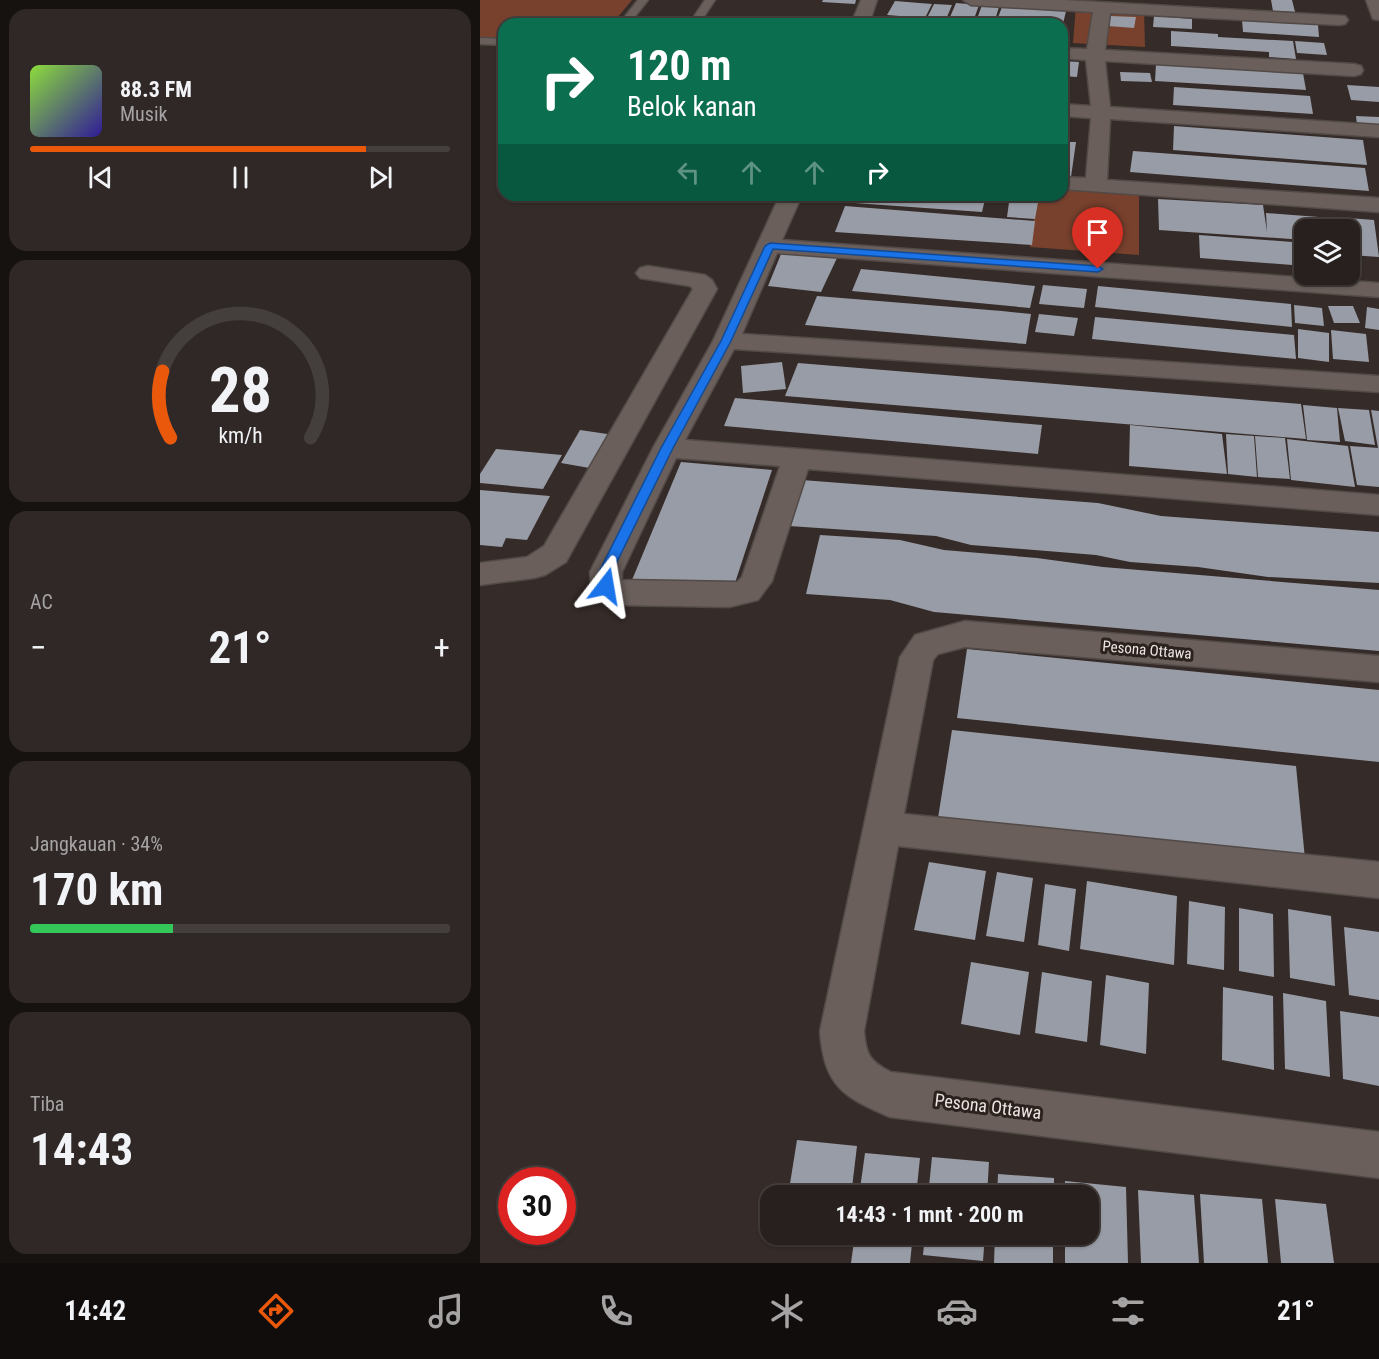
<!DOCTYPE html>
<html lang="id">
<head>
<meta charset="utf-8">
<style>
	:root { --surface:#28201e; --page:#302827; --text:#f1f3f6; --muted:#a5a3a4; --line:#443e3c; --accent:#ea580c }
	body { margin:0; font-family:"Roboto Condensed",sans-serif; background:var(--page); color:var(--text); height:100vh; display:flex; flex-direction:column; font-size:22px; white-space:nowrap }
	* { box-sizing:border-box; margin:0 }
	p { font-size:20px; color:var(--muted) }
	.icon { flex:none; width:33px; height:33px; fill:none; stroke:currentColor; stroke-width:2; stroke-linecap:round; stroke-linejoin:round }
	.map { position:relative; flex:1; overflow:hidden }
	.details { display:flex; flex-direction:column; gap:9px; padding:9px; background:#161210; width:480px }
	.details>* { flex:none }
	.hud { position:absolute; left:18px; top:18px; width:570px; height:183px; border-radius:18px; box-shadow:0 2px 4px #0004,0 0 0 2px var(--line); background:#0b6e4f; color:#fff; overflow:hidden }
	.tools { position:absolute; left:814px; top:219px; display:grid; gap:12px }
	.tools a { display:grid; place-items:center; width:66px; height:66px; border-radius:12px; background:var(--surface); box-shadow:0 2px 4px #0004,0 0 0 2px var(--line); font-size:30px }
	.speed { position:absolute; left:18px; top:1167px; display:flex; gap:12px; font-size:30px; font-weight:700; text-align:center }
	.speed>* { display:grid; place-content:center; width:78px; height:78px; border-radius:50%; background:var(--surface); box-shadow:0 2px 4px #0004,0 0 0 2px var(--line); line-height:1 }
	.speed .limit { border:9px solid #d22; background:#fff; color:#111 }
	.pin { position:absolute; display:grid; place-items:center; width:51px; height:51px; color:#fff; margin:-62px -26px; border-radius:50% 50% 50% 0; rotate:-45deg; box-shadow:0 0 6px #0007 }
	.pin .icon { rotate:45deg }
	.me { position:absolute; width:66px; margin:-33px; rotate:14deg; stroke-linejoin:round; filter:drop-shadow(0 0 4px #0008) }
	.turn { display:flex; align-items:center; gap:21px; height:126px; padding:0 30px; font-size:27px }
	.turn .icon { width:78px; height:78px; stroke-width:2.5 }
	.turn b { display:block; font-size:42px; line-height:51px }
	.lanes { display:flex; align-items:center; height:57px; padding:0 30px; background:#0003; justify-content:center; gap:30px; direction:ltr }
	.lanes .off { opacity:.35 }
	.big { font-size:45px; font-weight:700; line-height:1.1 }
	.details .widget { flex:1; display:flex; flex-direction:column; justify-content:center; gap:9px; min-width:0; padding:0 21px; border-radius:18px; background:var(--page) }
	.details .dial { align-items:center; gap:0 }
	.dial svg { height:156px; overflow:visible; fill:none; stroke:var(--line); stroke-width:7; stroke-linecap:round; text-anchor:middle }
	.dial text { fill:var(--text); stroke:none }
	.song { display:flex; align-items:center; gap:18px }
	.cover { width:72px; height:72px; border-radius:9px; background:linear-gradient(135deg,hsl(90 70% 55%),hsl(250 70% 35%)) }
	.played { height:6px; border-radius:3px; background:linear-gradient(90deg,var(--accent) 80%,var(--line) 80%) }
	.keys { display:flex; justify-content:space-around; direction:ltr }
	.heat { display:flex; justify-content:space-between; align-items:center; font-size:33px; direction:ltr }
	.charge { height:9px; border-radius:4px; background:linear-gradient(90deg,#34c759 34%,var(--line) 0) }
	.trip { position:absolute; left:280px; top:1185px; width:339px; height:60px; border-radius:18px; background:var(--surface); box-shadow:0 2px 4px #0004,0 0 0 2px var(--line); font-weight:700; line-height:60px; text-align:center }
	.dock { display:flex; height:96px; justify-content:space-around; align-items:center; background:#100d0c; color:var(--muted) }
	.dock .icon { width:42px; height:42px }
	.dock .selected { color:var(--accent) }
	.dock b { font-size:27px; color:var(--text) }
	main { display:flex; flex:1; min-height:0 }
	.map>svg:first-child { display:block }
	.green { fill:#78412d }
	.building { fill:#989ca6 }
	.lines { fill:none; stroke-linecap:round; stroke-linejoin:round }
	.service-casing { stroke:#524a47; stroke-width:3 }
	.minor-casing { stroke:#524a47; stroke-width:3 }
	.service { fill:#6a5f5b; fill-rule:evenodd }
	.minor { fill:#6a5f5b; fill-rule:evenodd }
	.route { fill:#1a73e8; stroke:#114b97; stroke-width:1.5 }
	.labels { text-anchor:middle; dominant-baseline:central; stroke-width:6; stroke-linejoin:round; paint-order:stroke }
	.street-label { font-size:15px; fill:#ebe4e2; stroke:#2b221e }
	.near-street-label { font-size:18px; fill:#ebe4e2; stroke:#2b221e }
</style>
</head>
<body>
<main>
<section class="details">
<div class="widget">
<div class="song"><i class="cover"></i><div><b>88.3 FM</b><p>Musik</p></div></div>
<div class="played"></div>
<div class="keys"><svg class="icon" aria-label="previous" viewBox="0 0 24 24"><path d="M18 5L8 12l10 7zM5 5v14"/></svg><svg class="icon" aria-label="pause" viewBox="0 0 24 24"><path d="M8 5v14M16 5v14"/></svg><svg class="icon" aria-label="next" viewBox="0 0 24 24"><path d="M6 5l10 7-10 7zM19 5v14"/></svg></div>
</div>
<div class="widget dial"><svg viewBox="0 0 100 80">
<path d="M14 69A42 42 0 1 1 86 69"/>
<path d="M14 69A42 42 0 0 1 10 35" stroke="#ea580c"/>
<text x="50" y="56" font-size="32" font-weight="700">28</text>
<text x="50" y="72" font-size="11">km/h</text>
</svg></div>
<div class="widget"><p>AC</p>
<div class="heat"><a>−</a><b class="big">21°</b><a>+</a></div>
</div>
<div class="widget"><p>Jangkauan · 34%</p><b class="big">170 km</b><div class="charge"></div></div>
<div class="widget"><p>Tiba</p><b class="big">14:43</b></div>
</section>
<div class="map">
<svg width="899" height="1263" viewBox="0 0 899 1263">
	<rect width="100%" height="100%" fill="#352b28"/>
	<g class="green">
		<path d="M0,0h152l-20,24h-108v15l-24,-1z"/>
		<path d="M596,6l68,3 1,38 -72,-4z"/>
		<path d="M582,189l77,5v61l-109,-8 7,-52h25z"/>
	</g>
	<g class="building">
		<path d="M343,0h33l-1,4 -33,-2z"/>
		<path d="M791,0h21l3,12 -22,-1z"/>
		<path d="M415,1l37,3 -7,14 -38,-3z"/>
		<path d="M476,3l23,2 -5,14 -24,-2z"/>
		<path d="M454,4l18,1 -5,12 -19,-1z"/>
		<path d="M502,5l17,2 -4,13 -18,-1z"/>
		<path d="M522,7l25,1 39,3 -3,13h-34l-32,-4z"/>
		<path d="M630,16l26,1 -2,11 -26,-2z"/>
		<path d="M674,16l38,3v10l-39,-2z"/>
		<path d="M447,19l42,3 1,-2 22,2v2h-67z"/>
		<path d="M762,20l76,5 1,12 -76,-5z"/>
		<path d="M691,31l47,3v3l75,4 3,18 -27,-2v-5l-98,-6z"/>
		<path d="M815,41l29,2 3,12 -30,-2z"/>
		<path d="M582,61l17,1 -2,15 -15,-1z"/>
		<path d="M676,64l147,9 3,17 -151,-9z"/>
		<path d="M640,72l30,1 2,9 -31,-1z"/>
		<path d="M867,85l32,2v15l-28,-2z"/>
		<path d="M694,87l136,9 3,18 -140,-9z"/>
		<path d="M876,116l23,1v10l-22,-2z"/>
		<path d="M694,126l189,14 4,25 -194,-15z"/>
		<path d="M582,142h14l-5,35 -9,-1z"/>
		<path d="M653,151l232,17 4,23 -239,-19z"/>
		<path d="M377,195h129l-4,17 -128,-9z"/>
		<path d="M530,195l29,2 -4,22 -28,-2z"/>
		<path d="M678,199l105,6 4,27 -1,-19 66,5 2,12h-29v10l-146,-10z"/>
		<path d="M365,206l190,15 -3,24 -197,-13z"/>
		<path d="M856,217l38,3 5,37 -29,-2v-25h-12z"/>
		<path d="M719,235l106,8v23l-105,-8z"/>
		<path d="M301,254l56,4 -16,34 -53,-6z"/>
		<path d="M381,269l146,14 28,3 -5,22 -178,-17z"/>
		<path d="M563,285l44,4 -3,19 -45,-4z"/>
		<path d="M618,286l193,18 1,23 -197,-20z"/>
		<path d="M337,296l185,15 29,3 -5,30 -221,-19z"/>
		<path d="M814,305l28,3 2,18 -29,-3z"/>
		<path d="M848,306h25l7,17h-26z"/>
		<path d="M887,307l12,2v21l-14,-2z"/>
		<path d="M559,314l39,4 -4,18 -39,-4z"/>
		<path d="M615,317l199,18 2,24 -204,-20z"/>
		<path d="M818,329l31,4v29l-31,-4z"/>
		<path d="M851,330l35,4 3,28 -36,-3z"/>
		<path d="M302,362l4,27 -43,4 -2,-27z"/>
		<path d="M318,363l503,41 5,35 -521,-43z"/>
		<path d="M255,398l307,27 -4,29 -314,-28z"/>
		<path d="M823,405l34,3 3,34 -33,-2z"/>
		<path d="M858,408l31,2 6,35 -30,-4z"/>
		<path d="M891,410l8,1v37h-1z"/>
		<path d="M650,425l92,9 5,40 -98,-8z"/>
		<path d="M100,430l41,6 -20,34 -40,-7z"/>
		<path d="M746,434l28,2 3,41 -29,-3z"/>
		<path d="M775,436l30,2 5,41 -32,-2z"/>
		<path d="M807,439l61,7 7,41 -64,-7z"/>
		<path d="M870,446l29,2v39l-22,-2z"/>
		<path d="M16,449l66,6 -19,34 -63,-6v-9z"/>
		<path d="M201,462l91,8 -39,119 -101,-9z"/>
		<path d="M322,480l296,23 63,13 218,16v51l-111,-6 -70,-10 -68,-5 -34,-7 -125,-10 -35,-9 -147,-10z"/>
		<path d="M0,490l70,6 -23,44 -21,-2 -4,9 -22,-2z"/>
		<path d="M340,535l80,5 44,10 93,8 66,9 276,23v61l-445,-39 -44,-12 -84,-6z"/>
		<path d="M487,649l412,41v72l-422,-44z"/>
		<path d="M472,730l344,36 9,93 -367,-41z"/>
		<path d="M449,862l57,9 -11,69 -61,-10z"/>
		<path d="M517,872l36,6 -9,64 -38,-6z"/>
		<path d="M607,881l90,15 -3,69 -94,-16z"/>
		<path d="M565,884l31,5 -7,62 -31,-6z"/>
		<path d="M709,901l36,6 -1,63 -37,-6z"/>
		<path d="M759,908l34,6 1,63 -35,-6z"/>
		<path d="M808,909l43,7 4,70 -45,-8z"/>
		<path d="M864,927l35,5v68l-30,-5z"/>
		<path d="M491,962l58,10 -9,63 -59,-11z"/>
		<path d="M562,972l50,9 -5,61 -52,-9z"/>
		<path d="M626,975l43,8 -3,71 -46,-9z"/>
		<path d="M743,987l50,9 1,74 -52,-10z"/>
		<path d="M803,993l43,8 4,76 -45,-8z"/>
		<path d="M860,1011l39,6v69l-36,-7z"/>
		<path d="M317,1140l60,6 -6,50h-63z"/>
		<path d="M385,1153l55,5 -4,38h-57z"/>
		<path d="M452,1157l57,5 -2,34h-59z"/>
		<path d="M518,1174l56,4v18h-57z"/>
		<path d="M585,1181l61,6 2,76h-63v-29h24v-38h-24z"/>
		<path d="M658,1190l56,5 5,68h-58z"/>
		<path d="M720,1194l62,5 6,64h-64z"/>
		<path d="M795,1199l51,5 8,59h-53z"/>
		<path d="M307,1234h59l-1,8z"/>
		<path d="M375,1234h58l-3,29h-59z"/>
		<path d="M445,1234h60l-2,27 -60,-6z"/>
		<path d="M515,1234h58v29h-59z"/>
	</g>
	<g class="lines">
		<g class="service-casing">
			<g id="service">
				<path d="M158,0h10l-19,24h-10z"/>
				<path d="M225,0h10l-16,24h-10z"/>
				<path d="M0,38l24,1v6l-24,-1z"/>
			</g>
		</g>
		<g class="minor-casing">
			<g id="minor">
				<path d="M381,0h16l-8,24h-18z"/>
				<path d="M483,0h100l282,16 3,4 -3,4 -6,1 -229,-12 -5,37 249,14 7,2 2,4 -2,4 -7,2 -249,-15 5,46 269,18v12l-269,-18 -3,61 272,18v14l-317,-23v-12l24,1 5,-60 -29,-2v-12l29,2 -5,-46 -24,-2v-10l25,1 6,-37 -122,-7z"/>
				<path d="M886,0h13v20l-6,-1z"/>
				<path d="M300,195h22l-20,45 597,43v14l-602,-44 -35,81 637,42v16l-645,-43 -49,91 694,55v20l-571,-46 -36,112 -14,19 -29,7 -110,-2c-21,-7 -29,-10 -29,-33l63,-124 60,-107zM196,458l104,8 -38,111 -5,5 -115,-2v-8z"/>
				<path d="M168,266l57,9 7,5 5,9 -151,273 -21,13 -11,3 -54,7v-22l47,-6 17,-11 149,-257 -3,-3 -50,-8 -4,-5 4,-5z"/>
				<path d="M485,621l414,35v26l-414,-35 -27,7 -5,6 -29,154 475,48v36l-481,-52 -34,185c2,23 5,30 27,41l488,60v46l-489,-61c-47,-20 -66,-31 -70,-86l80,-374 15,-22z"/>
			</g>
		</g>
		<use href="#service" class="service"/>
		<use href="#minor" class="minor"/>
	</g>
	<path class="route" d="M290,243l328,23 5,3 -5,3 -325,-23 -42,92 -58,107 -61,124 -1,17h-10l-2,-17 62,-124 60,-107 44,-95z"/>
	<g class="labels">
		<g class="street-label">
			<text transform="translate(667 650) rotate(5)">Pesona Ottawa</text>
		</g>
		<g class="near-street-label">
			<text transform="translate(508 1106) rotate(7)">Pesona Ottawa</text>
		</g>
	</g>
</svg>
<div class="tools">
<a><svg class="icon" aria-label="layers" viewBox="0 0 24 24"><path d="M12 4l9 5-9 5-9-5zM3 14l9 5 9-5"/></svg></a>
</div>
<div class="speed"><div class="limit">30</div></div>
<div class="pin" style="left:618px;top:269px;background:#d93025"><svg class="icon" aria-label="arrive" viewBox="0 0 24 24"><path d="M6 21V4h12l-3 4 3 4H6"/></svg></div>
<svg class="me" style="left:126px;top:586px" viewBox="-20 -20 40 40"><path d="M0-17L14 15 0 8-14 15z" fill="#1a73e8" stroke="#fff" stroke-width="4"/></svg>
<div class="trip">14:43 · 1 mnt · 200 m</div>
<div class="hud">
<div class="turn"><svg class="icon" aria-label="right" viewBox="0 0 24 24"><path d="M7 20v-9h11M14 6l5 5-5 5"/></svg><div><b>120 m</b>Belok kanan</div></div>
<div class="lanes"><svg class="icon off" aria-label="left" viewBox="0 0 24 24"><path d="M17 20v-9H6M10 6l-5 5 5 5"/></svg><svg class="icon off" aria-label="ahead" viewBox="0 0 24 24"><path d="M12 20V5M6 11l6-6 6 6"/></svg><svg class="icon off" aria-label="ahead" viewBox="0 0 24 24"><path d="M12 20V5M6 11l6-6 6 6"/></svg><svg class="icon" aria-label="right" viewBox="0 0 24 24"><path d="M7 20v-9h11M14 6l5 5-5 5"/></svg></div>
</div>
</div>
</main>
<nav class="dock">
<b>14:42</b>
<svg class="icon selected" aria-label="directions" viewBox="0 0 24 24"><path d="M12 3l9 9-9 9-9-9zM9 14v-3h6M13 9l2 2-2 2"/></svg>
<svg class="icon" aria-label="music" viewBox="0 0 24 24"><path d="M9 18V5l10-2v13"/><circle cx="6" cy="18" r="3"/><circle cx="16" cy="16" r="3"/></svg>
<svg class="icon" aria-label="phone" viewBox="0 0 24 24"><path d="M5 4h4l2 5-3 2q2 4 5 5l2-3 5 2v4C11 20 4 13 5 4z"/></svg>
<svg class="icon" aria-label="climate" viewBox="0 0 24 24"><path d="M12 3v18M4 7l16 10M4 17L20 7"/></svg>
<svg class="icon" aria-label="car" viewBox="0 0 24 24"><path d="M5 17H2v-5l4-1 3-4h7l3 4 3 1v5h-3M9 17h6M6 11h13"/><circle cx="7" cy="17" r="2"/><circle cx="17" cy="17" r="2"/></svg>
<svg class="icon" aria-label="filters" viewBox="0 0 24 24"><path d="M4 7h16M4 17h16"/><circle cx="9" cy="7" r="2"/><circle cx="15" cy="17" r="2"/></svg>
<b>21°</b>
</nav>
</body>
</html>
